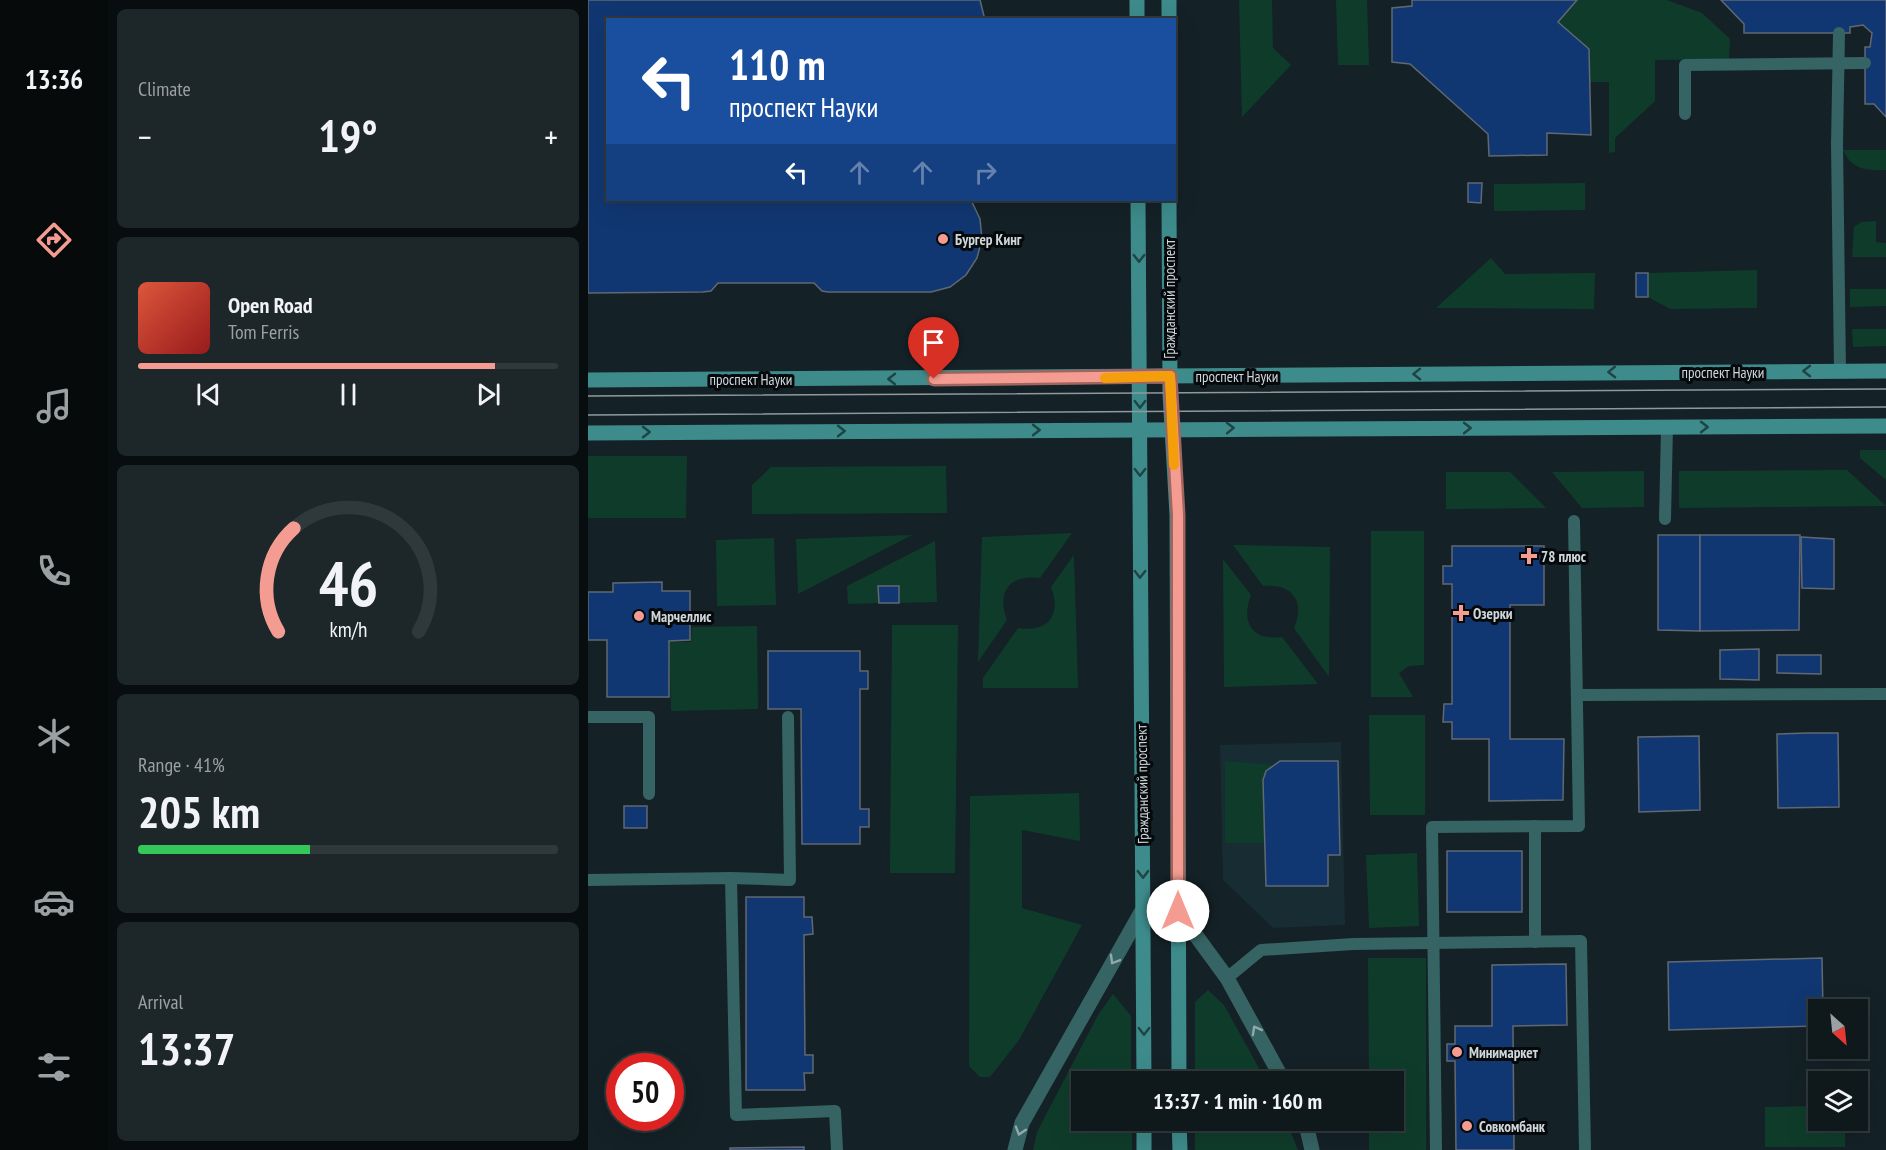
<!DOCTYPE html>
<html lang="en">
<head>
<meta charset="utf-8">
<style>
	:root { --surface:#0f191c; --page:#1d2629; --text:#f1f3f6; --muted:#9ba0a3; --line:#2f383b; --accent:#f59c92 }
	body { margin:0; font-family:"PT Sans Narrow",sans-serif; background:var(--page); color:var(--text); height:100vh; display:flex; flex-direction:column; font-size:22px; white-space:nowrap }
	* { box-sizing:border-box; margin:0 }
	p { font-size:20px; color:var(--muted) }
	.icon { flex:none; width:33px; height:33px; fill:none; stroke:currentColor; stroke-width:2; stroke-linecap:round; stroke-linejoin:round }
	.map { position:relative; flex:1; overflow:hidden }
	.details { display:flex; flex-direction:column; gap:9px; padding:9px; background:#080e0f; width:480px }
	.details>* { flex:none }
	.top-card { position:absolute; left:18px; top:18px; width:570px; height:183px; border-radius:0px; box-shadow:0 6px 24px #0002,0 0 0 2px var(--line); background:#1a4fa0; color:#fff; overflow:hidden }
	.needle { width:39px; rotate:153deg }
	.tools { position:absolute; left:1220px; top:999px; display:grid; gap:12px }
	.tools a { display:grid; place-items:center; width:60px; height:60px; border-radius:0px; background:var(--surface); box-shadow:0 6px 24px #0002,0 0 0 2px var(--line); font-size:30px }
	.speed { position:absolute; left:18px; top:1053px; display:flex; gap:12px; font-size:30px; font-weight:700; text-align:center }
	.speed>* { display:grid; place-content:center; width:78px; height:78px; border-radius:50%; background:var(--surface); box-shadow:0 6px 24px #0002,0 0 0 2px var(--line); line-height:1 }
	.speed .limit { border:9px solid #d22; background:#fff; color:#111 }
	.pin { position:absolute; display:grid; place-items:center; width:51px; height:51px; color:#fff; margin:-62px -26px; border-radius:50% 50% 50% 0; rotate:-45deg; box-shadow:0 0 6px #0007 }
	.pin .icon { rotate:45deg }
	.me { position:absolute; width:66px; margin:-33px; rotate:0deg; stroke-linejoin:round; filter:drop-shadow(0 0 4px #0008) }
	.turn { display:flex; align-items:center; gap:21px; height:126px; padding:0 24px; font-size:27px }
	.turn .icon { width:78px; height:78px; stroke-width:2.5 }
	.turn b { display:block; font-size:42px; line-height:51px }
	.lanes { display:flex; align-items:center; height:57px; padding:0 24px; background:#0003; justify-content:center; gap:30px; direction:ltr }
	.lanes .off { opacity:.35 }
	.big { font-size:45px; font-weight:700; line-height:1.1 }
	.details .card { flex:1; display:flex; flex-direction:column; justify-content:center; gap:9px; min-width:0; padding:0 21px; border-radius:9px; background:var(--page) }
	.details .dial { align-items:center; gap:0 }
	.dial svg { height:156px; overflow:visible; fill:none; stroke:var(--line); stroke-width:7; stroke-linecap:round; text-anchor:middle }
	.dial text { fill:var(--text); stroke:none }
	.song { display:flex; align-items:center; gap:18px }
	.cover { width:72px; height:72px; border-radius:9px; background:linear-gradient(135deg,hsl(10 70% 55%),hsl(0 70% 35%)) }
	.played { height:6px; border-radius:3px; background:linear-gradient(90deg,var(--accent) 85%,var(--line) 85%) }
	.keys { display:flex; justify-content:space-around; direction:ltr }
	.heat { display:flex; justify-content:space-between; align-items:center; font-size:33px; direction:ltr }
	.charge { height:9px; border-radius:4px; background:linear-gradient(90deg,#34c759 41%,var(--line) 0) }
	.trip { position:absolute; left:483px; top:1071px; width:333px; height:60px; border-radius:0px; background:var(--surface); box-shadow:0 6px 24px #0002,0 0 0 2px var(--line); font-weight:700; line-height:60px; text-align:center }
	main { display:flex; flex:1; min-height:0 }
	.tabs { display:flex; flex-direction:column; width:108px; justify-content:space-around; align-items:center; background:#060a0b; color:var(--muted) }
	.tabs .icon { width:42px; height:42px }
	.tabs .current { color:var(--accent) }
	.tabs b { font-size:27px; color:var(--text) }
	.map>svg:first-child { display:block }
	.built { fill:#182c34 }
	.green { fill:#0f3c2a }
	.building { fill:#113772; stroke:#606873; stroke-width:1.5 }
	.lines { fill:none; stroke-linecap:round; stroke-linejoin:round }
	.lane { stroke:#366363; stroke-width:12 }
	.street { stroke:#366363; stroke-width:15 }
	.secondary { stroke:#3e8b8b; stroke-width:15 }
	.tram { stroke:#909a9e; stroke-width:1.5 }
	.oneway { stroke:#1f4445 }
	.oneway2 { stroke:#92a9ab }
	.route-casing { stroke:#9f655f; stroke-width:15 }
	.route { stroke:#f59c92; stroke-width:10 }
	.slow { stroke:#f59e0b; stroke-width:10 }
	.poi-dot { fill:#f59c92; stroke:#05090c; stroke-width:2 }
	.labels { text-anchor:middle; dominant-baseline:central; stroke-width:6; stroke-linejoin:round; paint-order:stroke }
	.poi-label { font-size:15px; font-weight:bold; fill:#cfd7db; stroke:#05090c; text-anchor:start }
	.street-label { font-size:15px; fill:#cfd7db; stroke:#05090c }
</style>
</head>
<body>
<main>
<nav class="tabs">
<b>13:36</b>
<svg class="icon current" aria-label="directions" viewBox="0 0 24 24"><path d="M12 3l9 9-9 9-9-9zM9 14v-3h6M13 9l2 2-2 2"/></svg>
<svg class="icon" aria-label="music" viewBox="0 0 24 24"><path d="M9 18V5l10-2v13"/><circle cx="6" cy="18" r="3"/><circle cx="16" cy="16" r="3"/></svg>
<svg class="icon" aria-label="phone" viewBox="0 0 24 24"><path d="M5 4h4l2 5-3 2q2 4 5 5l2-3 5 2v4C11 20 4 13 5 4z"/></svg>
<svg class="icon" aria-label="climate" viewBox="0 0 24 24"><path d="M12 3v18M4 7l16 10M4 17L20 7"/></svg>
<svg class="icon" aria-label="car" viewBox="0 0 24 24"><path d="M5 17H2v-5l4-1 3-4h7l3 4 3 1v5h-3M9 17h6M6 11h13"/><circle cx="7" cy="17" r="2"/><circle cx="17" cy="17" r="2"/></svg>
<svg class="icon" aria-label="filters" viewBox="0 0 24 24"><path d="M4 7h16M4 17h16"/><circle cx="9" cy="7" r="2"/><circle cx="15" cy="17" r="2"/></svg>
</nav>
<section class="details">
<div class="card"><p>Climate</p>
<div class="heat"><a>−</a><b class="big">19°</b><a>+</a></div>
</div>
<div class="card">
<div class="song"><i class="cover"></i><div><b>Open Road</b><p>Tom Ferris</p></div></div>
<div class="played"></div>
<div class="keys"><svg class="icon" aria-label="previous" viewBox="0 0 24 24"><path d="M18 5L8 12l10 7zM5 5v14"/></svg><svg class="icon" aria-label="pause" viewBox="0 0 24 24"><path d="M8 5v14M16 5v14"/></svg><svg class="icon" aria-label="next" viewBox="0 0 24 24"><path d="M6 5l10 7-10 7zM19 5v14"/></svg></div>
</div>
<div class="card dial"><svg viewBox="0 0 100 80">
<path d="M14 69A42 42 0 1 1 86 69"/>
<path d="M14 69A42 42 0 0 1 22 16" stroke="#f59c92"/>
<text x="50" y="56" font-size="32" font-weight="700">46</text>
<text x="50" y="72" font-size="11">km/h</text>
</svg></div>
<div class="card"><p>Range · 41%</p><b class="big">205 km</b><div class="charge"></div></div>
<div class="card"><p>Arrival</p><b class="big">13:37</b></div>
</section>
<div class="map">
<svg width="1298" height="1150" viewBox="0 0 1298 1150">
	<rect width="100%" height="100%" fill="#142126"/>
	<path class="built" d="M753,742l4,183 -72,3 -50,-48 -3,-135z"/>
	<g class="green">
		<path d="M651,0h33l1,48 18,17 -49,52z"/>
		<path d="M748,0h31l2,65h-31z"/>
		<path d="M989,0h90l35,13 28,26 -1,20 -74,1v41l-40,37v14l-6,1v-71h-19l-1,-33 -30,-27z"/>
		<path d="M1255,150h43v20c-20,0 -33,1 -43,-20z"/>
		<path d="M997,183v27l-91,1v-27z"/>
		<path d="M1288,221v21l10,1v14h-34l2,-30 7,-5z"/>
		<path d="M903,258l14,16 90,-1 -1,36 -158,-1z"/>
		<path d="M1169,270v38l-87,1 -22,-12v-24z"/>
		<path d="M1262,289h36v17l-36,1z"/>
		<path d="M1264,329h34v17l-33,1z"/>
		<path d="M1272,450h26v30l-26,-22z"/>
		<path d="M0,456h99l-1,62h-98z"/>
		<path d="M358,466l1,47 -195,1v-29l19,-18z"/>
		<path d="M1259,470l39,36 -207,2v-37z"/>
		<path d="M1056,471v36l-62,1 -30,-36z"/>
		<path d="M858,472h64l36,36 -100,1z"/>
		<path d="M783,531h53v134l-15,1 -10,7 14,24h-42z"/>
		<path d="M484,533l-32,45c-30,-4 -44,13 -33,42l-29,42 4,-125z"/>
		<path d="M324,535l-114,59 -2,-55z"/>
		<path d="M186,538l2,67 -59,1 -1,-66z"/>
		<path d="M347,541l2,61 -38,1 -21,-16 1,16 -31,1 -1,-18z"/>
		<path d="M645,545l97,2 -1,130 -35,-49c12,-27 -2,-45 -31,-42z"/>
		<path d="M486,555l4,133h-95v-10l35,-50c30,5 44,-13 33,-41z"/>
		<path d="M635,559l28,36c-11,28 2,46 31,42l36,47 -94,3z"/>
		<path d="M304,625h66l-3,248h-65z"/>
		<path d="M169,626l1,83 -87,2 -2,-69h22l1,-15z"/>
		<path d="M781,715h56v100h-55z"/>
		<path d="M637,761l47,4 -6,6 -1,72h-40z"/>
		<path d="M491,793l1,48 -58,-11v78l60,17 -63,115 -29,37h-10l-11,-11 1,-270z"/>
		<path d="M829,853l2,73 -50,2 -3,-73z"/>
		<path d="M838,958v192h-57v-29l25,-1v-38l-25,-1 -1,-123z"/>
		<path d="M620,990l16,15 42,76h-71v-79z"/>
		<path d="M525,994l18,22v65l-49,1v38l50,1v29h-99l4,-18 61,-117z"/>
		<path d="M1230,1106v14l27,1v26h-80v-40z"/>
		<path d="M607,1121h91l12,29h-103z"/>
	</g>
	<g class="building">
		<path d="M0,0h392l5,20h-377v180h363l9,19 2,20 -5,19 -11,17 -16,12 -19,5h-103l-6,-1 -8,-8h-96l-7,8 -8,1 -115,1z"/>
		<path d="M824,0h165l-19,22 31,27 2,86 -44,-2v22l-58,1 -1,-22 -78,-70 -18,-2v-54l20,-2z"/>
		<path d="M1133,0h165v117l-12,-13h-9v-57h5l2,-14 -9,-8 -13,2v6h-106v-9z"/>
		<path d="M880,183h14l-1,20 -13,-1z"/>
		<rect x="1048" y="273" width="12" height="24"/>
		<path d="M1070,535h42v96l-42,-1z"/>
		<path d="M1112,535h100l-1,95 -99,1z"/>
		<path d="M1213,537l33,2v50l-32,-1z"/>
		<path d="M864,546h92v59h-34v134h54l-1,61 -74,1v-62h-37v-17h-9l1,-18h8v-120h-9v-18h9z"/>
		<path d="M74,582v9h28v49l-21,1v56h-62v-57h-19v-48h25v-9z"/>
		<path d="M290,586h21v17h-20z"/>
		<path d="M1171,649v31l-39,-1v-29z"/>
		<path d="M180,651h92v20h8v18h-8v120h9v18h-9v17h-58l-1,-135h-33z"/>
		<path d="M1189,655h44v19l-44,-1z"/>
		<path d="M1219,733h31l1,74 -61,1 -1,-74z"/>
		<path d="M1111,736l1,74 -61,2 -1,-75z"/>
		<path d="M692,761h58l2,94h-12v31h-62l-3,-106 3,-9z"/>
		<rect x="36" y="806" width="23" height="22"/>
		<rect x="859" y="851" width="75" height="61"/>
		<path d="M158,897h58v20h8l1,17 -9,1 1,120h8v18h-9l1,17h-59z"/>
		<path d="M1234,958l1,52h-5v16l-149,4 -1,-68z"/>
		<path d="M978,964l1,61 -54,1 1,124h-58l-1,-89h-8v-17h8v-18h37v-61z"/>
		<path d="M216,1147v3h-74v-2z"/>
	</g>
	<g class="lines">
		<g class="lane">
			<path d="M1251,33l-2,111 3,227"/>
			<path d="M1097,114v-49l180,-2"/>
			<path d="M1077,519l2,-92"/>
			<path d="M989,695l309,-1"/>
			<path d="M0,717h61v77"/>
			<path d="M947,826v116"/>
			<path d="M143,878l59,2 -2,-163"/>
			<path d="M0,880l143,-2 5,237 99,-4 2,39"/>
			<path d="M639,978l34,-28 92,-6 228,-3 4,209"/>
			<path d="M848,1150l-4,-323 147,-1 -5,-305"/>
		</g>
		<g class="street">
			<path d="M590,911l49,67 57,104"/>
			<path d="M717,1120l7,30"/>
			<path d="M427,1150l7,-27 121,-214"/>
		</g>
		<g class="secondary">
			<path d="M549,0v20"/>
			<path d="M581,0v20"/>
			<path d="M550,200l6,882"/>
			<path d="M581,200l1,193 7,122 2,567"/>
			<path d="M0,380l1298,-9"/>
			<path d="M0,433l1298,-7"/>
			<path d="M556,1120v30"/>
			<path d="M591,1120l1,30"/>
		</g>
		<g class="tram">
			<path d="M0,396l1298,-7"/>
			<path d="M0,415l1298,-8"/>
		</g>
	</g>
	<defs><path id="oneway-chevron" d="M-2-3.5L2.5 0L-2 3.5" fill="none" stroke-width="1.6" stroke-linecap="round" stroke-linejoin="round" transform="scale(1.5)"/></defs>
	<g class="oneway">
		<use href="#oneway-chevron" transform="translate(551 258) rotate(90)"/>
		<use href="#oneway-chevron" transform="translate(1219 371) rotate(180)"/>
		<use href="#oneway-chevron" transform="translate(1024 372) rotate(179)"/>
		<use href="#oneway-chevron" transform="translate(829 374) rotate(179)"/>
		<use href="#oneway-chevron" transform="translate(304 379) rotate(180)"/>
		<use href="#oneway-chevron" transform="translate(552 404) rotate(90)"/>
		<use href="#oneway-chevron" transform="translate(1116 427)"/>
		<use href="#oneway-chevron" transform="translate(642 428) rotate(-1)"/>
		<use href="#oneway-chevron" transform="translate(879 428)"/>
		<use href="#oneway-chevron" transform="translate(448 430)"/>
		<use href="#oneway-chevron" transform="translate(253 431)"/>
		<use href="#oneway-chevron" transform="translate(58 432)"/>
		<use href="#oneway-chevron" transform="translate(552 472) rotate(90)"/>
		<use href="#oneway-chevron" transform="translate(552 574) rotate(91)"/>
		<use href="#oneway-chevron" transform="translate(555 874) rotate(89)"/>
		<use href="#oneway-chevron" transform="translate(556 1031) rotate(90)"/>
	</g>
	<g class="oneway2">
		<use href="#oneway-chevron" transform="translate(526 960) rotate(120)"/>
		<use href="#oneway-chevron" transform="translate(668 1030) rotate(-119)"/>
		<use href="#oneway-chevron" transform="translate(432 1131) rotate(107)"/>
	</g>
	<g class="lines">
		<g class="route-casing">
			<path id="route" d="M346,379l236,-3 8,139v396"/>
		</g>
		<use href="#route" class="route"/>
		<path class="slow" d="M517,378l65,-2 4,89"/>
	</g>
	<g class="poi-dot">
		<circle cx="355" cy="239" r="6"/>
		<path d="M938 547h6v6h6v6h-6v6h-6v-6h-6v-6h6z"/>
		<path d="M870 604h6v6h6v6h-6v6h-6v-6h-6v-6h6z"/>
		<circle cx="51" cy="616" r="6"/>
		<circle cx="869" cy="1052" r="6"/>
		<circle cx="879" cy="1126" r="6"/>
	</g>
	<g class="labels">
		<g class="poi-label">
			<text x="367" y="239">Бургер Кинг</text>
			<text x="953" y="556">78 плюс</text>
			<text x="885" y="613">Озерки</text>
			<text x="63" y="616">Марчеллис</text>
			<text x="881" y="1052">Минимаркет</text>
			<text x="891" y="1126">Совкомбанк</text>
		</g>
		<g class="street-label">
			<text transform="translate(581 299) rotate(-90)">Гражданский проспект</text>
			<text x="1135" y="372">проспект Науки</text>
			<text x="649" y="376">проспект Науки</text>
			<text x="163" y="379">проспект Науки</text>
			<text transform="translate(554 784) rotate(-91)">Гражданский проспект</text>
		</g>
	</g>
</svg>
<div class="tools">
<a><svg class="needle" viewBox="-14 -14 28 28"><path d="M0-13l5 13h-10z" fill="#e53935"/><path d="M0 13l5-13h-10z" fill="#9ba0a3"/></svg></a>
<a><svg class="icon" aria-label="layers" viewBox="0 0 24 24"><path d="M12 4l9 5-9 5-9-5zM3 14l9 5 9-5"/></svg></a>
</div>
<div class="speed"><div class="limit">50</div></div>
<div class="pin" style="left:346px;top:379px;background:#d93025"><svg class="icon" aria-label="arrive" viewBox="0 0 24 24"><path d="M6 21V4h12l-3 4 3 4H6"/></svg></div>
<svg class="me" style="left:590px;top:911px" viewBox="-20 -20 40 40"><circle r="19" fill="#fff"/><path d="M0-13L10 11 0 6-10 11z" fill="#f59c92"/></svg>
<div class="trip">13:37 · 1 min · 160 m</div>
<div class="top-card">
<div class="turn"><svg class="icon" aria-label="left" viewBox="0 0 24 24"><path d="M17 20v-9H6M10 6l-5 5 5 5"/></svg><div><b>110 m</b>проспект Науки</div></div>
<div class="lanes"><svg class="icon" aria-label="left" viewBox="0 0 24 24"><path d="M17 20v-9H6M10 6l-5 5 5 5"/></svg><svg class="icon off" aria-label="ahead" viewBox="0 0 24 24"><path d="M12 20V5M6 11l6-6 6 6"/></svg><svg class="icon off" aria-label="ahead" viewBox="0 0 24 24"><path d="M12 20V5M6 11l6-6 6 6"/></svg><svg class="icon off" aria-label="right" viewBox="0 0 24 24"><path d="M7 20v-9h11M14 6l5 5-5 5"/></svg></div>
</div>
</div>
</main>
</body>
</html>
